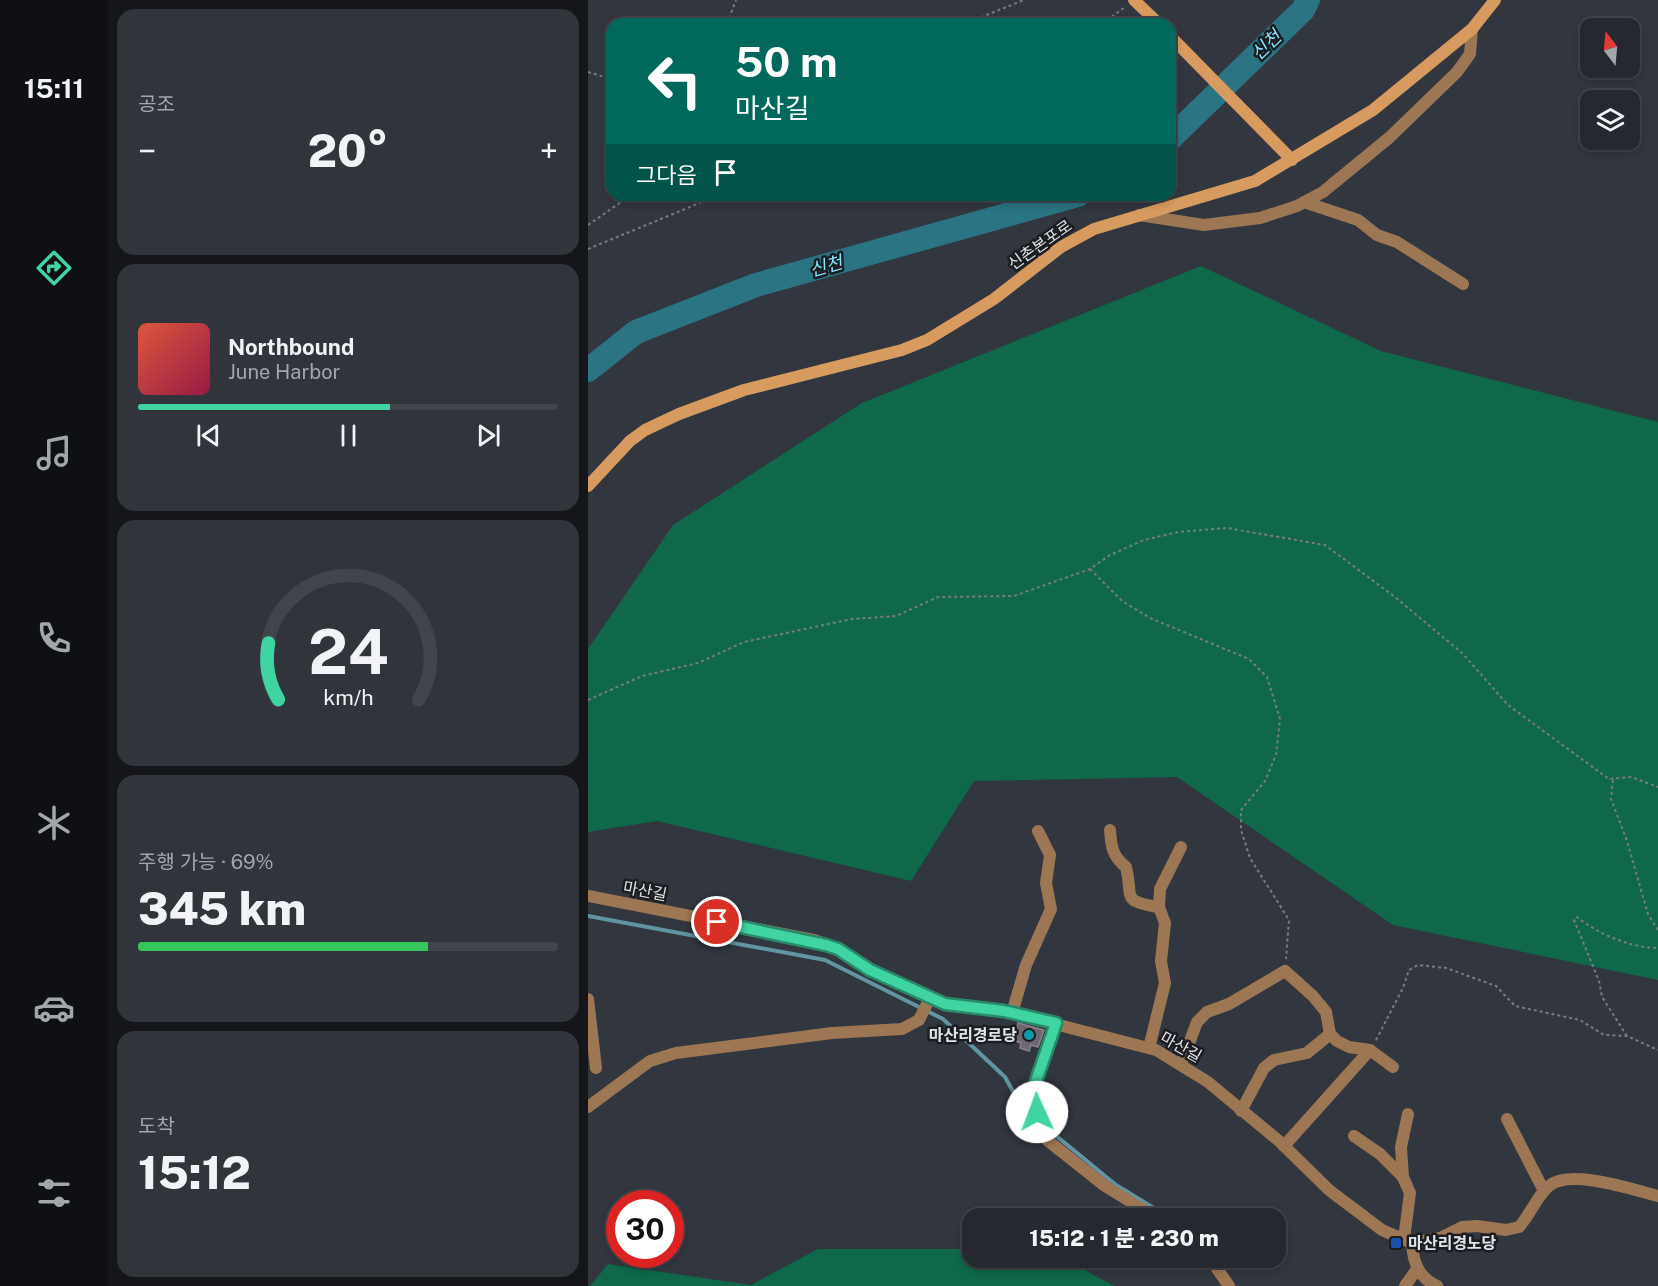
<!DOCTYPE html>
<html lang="ko">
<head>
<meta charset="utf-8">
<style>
	:root { --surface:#25282f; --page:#31343b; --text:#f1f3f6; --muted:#a3a6aa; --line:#42444b; --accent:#3fd4a2 }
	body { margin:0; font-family:"Public Sans","Noto Sans KR",sans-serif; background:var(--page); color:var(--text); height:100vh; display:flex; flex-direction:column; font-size:22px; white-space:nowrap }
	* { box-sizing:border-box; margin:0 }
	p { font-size:20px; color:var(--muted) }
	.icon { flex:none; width:33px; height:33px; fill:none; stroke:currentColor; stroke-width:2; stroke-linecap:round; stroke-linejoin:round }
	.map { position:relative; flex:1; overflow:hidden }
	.details { display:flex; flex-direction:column; gap:9px; padding:9px; background:#14161a; width:480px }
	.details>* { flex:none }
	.top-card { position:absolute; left:18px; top:18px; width:570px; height:183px; border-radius:18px; box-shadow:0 3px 9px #0003,0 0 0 2px var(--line); background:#00695c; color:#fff; overflow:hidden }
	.needle { width:39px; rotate:344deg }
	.tools { position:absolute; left:992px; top:18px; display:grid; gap:12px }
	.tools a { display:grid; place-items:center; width:60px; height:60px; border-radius:12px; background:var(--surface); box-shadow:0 3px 9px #0003,0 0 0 2px var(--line); font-size:30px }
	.speed { position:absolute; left:18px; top:1190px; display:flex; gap:12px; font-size:30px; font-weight:700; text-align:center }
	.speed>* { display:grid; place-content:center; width:78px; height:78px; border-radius:50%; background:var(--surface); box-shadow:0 3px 9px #0003,0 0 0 2px var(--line); line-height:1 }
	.speed .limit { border:9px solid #d22; background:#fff; color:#111 }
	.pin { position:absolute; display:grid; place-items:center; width:51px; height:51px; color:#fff; margin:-26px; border:3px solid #fff; border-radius:50%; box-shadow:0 2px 6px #0007 }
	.me { position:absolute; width:66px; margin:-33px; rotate:358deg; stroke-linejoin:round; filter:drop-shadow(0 0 4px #0008) }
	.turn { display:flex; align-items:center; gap:21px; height:126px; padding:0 30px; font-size:27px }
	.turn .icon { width:78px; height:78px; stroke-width:2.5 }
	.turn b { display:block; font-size:42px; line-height:51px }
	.then { display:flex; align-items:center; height:57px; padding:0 30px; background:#0003; gap:12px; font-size:22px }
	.big { font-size:45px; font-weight:800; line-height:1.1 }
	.details .widget { flex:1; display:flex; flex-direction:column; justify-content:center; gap:9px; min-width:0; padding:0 21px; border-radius:18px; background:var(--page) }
	.details .dial { align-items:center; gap:0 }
	.dial svg { height:156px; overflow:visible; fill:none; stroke:var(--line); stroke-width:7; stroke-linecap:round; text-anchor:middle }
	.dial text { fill:var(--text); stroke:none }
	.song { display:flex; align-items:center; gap:18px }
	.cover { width:72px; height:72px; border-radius:9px; background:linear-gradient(135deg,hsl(10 70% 55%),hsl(340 70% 35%)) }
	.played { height:6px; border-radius:3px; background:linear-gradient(90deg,var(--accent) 60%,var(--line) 60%) }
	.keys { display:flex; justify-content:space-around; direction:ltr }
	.heat { display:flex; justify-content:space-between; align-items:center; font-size:33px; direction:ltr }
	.charge { height:9px; border-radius:4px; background:linear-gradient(90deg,#34c759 69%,var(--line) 0) }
	.trip { position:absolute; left:374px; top:1208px; width:324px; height:60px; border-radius:18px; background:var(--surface); box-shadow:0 3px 9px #0003,0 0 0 2px var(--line); font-weight:800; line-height:60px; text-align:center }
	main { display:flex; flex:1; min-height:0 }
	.menu { display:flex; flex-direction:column; width:108px; justify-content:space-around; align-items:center; background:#0f1013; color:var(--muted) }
	.menu .icon { width:42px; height:42px }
	.menu .current { color:var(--accent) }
	.menu b { font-size:27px; color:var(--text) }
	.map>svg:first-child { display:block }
	.green { fill:#0e6849 }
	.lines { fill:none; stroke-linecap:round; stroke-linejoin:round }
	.stream { stroke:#6195a2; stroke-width:4 }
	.river { stroke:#2a7484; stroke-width:24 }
	.building { fill:#6e6771; stroke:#8a838d; stroke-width:1.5 }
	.path { stroke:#777b83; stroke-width:2; stroke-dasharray:3 3; stroke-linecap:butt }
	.street { stroke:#9d7753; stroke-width:12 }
	.secondary { stroke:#d79b5f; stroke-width:12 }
	.route-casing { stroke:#298a69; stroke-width:15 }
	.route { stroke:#3fd4a2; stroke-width:10 }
	.culture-dot { fill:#0f9aa8; stroke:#1b1d21; stroke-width:2 }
	.transit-dot { fill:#1a4fb4; stroke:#1b1d21; stroke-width:2 }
	.labels { text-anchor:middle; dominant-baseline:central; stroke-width:5; stroke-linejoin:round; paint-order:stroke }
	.street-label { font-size:16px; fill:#e0e3e9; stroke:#1b1d21 }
	.poi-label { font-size:16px; font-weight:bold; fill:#e0e3e9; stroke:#1b1d21; text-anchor:end }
	.water-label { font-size:18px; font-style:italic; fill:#82e6fe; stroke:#1b1d21 }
</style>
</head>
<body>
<main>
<nav class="menu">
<b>15:11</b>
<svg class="icon current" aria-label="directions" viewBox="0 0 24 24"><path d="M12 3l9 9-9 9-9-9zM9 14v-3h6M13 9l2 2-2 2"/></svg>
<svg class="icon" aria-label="music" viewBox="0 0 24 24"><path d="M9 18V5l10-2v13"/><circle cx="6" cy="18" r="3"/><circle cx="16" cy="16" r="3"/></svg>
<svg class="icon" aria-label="phone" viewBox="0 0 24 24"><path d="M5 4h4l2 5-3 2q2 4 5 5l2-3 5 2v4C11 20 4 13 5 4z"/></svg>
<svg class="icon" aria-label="climate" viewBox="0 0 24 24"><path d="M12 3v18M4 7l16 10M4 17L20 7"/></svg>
<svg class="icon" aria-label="car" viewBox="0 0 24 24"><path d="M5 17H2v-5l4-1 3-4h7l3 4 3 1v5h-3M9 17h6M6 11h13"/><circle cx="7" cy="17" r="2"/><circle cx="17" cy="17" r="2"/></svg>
<svg class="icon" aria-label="filters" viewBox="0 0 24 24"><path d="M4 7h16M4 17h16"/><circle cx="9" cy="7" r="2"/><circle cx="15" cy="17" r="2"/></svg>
</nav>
<section class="details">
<div class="widget"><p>공조</p>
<div class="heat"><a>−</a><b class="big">20°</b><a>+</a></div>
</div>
<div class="widget">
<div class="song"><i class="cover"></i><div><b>Northbound</b><p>June Harbor</p></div></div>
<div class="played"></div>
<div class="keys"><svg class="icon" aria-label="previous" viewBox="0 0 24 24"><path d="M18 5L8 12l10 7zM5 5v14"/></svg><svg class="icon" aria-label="pause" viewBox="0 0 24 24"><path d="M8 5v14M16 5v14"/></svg><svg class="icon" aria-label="next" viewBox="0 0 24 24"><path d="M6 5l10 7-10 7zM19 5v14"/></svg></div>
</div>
<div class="widget dial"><svg viewBox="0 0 100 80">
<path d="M14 69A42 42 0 1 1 86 69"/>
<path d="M14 69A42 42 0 0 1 9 40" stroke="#3fd4a2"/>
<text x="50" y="56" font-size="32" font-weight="700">24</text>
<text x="50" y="72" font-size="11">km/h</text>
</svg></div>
<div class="widget"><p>주행 가능 · 69%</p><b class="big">345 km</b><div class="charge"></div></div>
<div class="widget"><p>도착</p><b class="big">15:12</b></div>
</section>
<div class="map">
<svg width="1070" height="1286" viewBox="0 0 1070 1286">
	<rect width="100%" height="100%" fill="#31363f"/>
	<g class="green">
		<path d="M613,266l180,85 277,71v558l-265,-55 -216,-148 -203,4 -63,100 -254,-60 -69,11v-183l85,-124 189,-122z"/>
		<path d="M230,1249h154v8h89l53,29h-524l18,-22 143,21z"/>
	</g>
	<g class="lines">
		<g class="stream">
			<path d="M0,916l237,44 118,59 62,58 15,27 13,12"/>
			<path d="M455,1125l73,60 54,33"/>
		</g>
		<g class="river">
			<path d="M582,139l133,-129 5,-10"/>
			<path d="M0,370l48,-38 120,-47 322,-90"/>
		</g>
	</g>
	<path class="building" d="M430,1023l26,7 -6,17 -7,-2 -2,6 -9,-3 1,-5 -8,-3z"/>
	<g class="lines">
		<g class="path">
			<path d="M139,24l9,-24"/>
			<path d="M376,24l60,-24"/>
			<path d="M514,24l23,-17"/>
			<path d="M0,72l24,7"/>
			<path d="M0,225l43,-30"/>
			<path d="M0,249l131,-54"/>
			<path d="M502,569l32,32 28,17 99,41 18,18 13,42 -4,36 -11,26 -24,29v20l9,28 39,62 -3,39"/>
			<path d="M0,700l54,-24 56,-13 46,-21 108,-23 44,-3 42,-19 76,-1 76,-27 20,-14 34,-15 34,-8 49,-4 98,17 70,52 67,56 46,52 101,74 22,-2 27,10"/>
			<path d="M1025,780l-2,19 15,39 22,76 10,16"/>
			<path d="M1039,1036l-25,-39 -3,-16 -25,-61 3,-3c21,17 54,31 81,31"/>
			<path d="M788,1040l27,-52 6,-18 9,-5 28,3 50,18 19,20 65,14 24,15 23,1 31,14"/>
		</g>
		<g class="street">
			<path d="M716,202l54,18 19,15 20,7 66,42"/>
			<path d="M551,215l65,10 56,-7 37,-12 26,-14 67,-55 67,-65 13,-18 2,-25"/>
			<path d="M522,830c1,17 3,27 16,37 8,30 -7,34 33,40"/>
			<path d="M0,896l226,44 25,9 31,21 75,34 67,9 144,37 52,32 71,59 50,49 53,40 30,13 28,-5 22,-11 15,-1 29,4 13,-3c12,-13 17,-30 30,-41 21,-18 85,4 109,10"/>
			<path d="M0,999l8,69"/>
			<path d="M424,1013l14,-48 25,-56 -5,-26 4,-28 -12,-24"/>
			<path d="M468,1023c-13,31 -31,82 -14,113l63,50 52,32"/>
			<path d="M561,1048l16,-65 -4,-22 4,-38 -6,-16 1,-18 21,-42"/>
			<path d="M593,1065l16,-43 10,-10 22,-8 56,-33 28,25 13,16 4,22 7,7 12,6 21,3 23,17"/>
			<path d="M0,1107l62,-46 26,-8 156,-20 70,-4 17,-9 11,-22"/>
			<path d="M653,1111l23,-43 10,-8 33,-7 23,-19"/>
			<path d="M919,1119l37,72"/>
			<path d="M766,1136l26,18 23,23"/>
			<path d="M696,1146l86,-96"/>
			<path d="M816,1239l6,-46 -7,-16 -2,-30 7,-33"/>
			<path d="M824,1243c1,19 6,34 25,43"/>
			<path d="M621,1257l20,29"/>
			<path d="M817,1286l12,-17"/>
		</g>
		<g class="secondary">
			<path d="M546,0l25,24"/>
			<path d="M582,36l122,124"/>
			<path d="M0,486l42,-45 15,-11 34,-16 65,-24 158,-40 25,-10 67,-41 67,-52 33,-18 161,-48 118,-71 99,-81 23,-29"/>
		</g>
	</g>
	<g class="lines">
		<g class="route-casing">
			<path id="route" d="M129,922l109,23 12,4 32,21 75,34 59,7 52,12 -20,58 1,31"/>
		</g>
		<use href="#route" class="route"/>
	</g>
	<circle class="culture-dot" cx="441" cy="1035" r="6"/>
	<rect class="transit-dot" x="802" y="1237" width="12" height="12" rx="3"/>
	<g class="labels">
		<g class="street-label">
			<text transform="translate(452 245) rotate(-35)">신촌본포로</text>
			<text transform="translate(57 891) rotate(11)">마산길</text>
			<text transform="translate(593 1047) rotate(29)">마산길</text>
		</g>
		<g class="poi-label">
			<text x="429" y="1035">마산리경로당</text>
			<text x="820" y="1243" text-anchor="start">마산리경노당</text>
		</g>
		<g class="water-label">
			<text transform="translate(678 45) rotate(-44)">신천</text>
			<text transform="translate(238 266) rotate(-16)">신천</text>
		</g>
	</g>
</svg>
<div class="tools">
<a><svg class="needle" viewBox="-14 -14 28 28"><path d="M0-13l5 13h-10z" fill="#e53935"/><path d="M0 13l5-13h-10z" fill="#a3a6aa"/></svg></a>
<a><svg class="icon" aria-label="layers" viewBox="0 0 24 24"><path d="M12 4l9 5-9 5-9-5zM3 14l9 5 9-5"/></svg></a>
</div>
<div class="speed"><div class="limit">30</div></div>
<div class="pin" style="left:129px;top:922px;background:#d93025"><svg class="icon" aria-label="arrive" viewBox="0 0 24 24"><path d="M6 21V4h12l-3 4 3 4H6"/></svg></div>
<svg class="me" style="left:449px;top:1112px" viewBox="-20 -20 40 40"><circle r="19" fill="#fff"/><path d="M0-13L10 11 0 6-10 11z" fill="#3fd4a2"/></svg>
<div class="trip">15:12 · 1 분 · 230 m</div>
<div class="top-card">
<div class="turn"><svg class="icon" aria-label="left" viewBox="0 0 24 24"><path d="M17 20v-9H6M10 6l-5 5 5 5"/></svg><div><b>50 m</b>마산길</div></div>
<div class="then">그다음<svg class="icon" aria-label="arrive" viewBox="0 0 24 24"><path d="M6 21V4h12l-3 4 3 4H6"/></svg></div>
</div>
</div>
</main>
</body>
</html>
